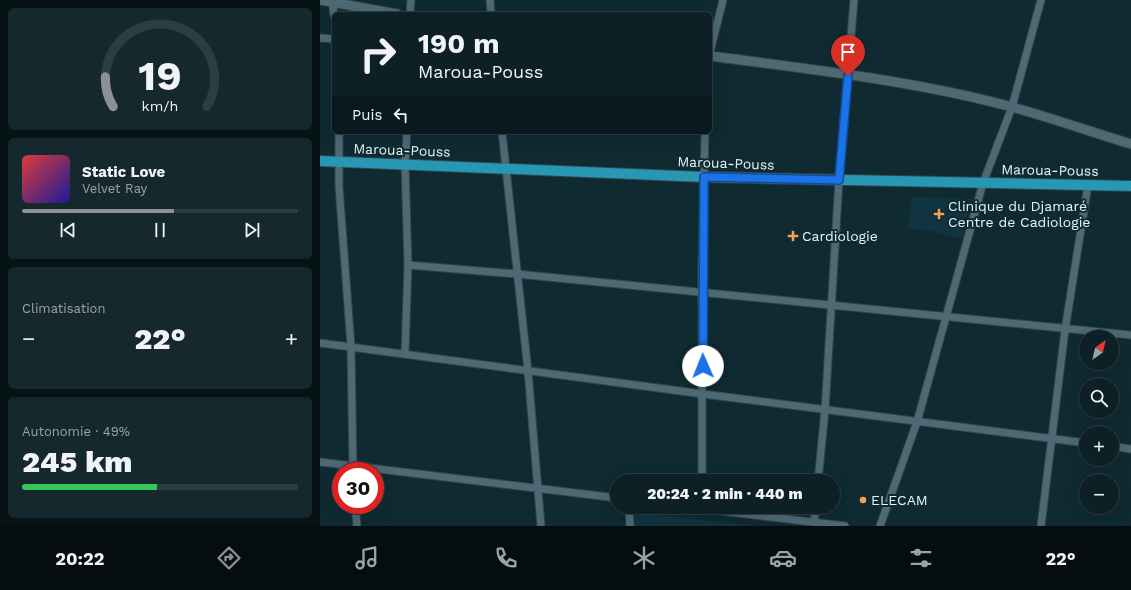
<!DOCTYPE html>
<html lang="fr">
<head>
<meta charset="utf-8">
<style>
	:root { --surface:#0c2026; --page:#15282e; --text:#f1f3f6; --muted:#9aa3a7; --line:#2c3e43; --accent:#8c9099 }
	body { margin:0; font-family:"Work Sans",sans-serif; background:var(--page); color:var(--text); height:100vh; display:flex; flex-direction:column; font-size:15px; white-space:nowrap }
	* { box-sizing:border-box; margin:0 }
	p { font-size:13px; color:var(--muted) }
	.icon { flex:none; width:22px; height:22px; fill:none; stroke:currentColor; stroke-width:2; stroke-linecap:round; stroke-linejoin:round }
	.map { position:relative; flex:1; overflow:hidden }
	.drawer { display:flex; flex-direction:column; gap:8px; padding:8px; background:#071215; width:320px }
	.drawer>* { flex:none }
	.banner { position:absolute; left:12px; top:12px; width:380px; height:122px; border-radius:6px; box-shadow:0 4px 16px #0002,0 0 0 1px var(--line); background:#0c2026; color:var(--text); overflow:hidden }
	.needle { width:26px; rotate:34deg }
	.tools { position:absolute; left:759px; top:330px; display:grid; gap:8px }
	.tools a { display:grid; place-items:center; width:40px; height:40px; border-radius:50%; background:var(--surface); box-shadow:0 4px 16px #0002,0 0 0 1px var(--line); font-size:20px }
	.speed { position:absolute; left:12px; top:462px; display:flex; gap:8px; font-size:20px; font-weight:700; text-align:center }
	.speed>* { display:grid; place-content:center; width:52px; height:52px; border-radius:50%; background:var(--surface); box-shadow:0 4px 16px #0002,0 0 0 1px var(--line); line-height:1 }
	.speed .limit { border:6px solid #d22; background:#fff; color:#111 }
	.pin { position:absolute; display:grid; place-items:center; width:34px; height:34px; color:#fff; margin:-41px -17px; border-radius:50% 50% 50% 0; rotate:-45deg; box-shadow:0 0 4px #0007 }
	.pin .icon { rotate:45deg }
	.me { position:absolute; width:44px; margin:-22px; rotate:359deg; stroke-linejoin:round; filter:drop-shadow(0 0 3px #0008) }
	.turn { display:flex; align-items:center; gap:14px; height:84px; padding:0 20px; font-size:18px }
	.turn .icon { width:52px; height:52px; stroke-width:2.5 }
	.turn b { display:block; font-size:28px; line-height:34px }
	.then { display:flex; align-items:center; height:38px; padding:0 20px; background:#0003; gap:8px; font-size:15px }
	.big { font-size:30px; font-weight:800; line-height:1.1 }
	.drawer .tile { flex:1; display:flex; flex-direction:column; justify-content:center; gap:6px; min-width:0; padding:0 14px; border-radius:6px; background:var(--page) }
	.drawer .dial { align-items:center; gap:0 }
	.dial svg { height:104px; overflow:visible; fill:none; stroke:var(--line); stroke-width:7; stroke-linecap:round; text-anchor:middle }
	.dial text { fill:var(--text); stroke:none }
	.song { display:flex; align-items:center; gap:12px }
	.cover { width:48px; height:48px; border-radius:6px; background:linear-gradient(135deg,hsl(0 70% 55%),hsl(240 70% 35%)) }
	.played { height:4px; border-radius:2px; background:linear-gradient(90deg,var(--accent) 55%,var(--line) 55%) }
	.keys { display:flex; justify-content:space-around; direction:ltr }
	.heat { display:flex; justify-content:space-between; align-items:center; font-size:22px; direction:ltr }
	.charge { height:6px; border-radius:3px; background:linear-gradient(90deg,#34c759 49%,var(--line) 0) }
	.trip { position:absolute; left:290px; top:474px; width:230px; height:40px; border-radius:20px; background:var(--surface); box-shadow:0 4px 16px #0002,0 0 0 1px var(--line); font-weight:800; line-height:40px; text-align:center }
	.tab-bar { display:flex; height:64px; justify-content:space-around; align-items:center; background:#050d0f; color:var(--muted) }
	.tab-bar .icon { width:28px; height:28px }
	.tab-bar .selected { color:var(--accent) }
	.tab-bar b { font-size:18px; color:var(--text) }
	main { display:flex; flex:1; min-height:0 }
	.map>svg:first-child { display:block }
	.built { fill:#103440 }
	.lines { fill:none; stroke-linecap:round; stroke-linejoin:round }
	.street-casing { stroke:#32444b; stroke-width:9 }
	.secondary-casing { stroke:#32444b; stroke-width:11 }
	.primary-casing { stroke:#32444b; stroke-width:12 }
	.street { stroke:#4e6973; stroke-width:7 }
	.secondary { stroke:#4e6973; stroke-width:9 }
	.primary { stroke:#2797b4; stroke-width:10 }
	.route-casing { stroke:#114b97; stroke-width:10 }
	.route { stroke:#1a73e8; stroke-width:7 }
	.poi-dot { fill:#f9a04d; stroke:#102a32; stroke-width:1.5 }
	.labels { text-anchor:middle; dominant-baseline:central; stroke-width:4; stroke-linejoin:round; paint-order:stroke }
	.street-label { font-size:14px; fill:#e5f4f9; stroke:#102a32 }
	.poi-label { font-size:14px; fill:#e5f4f9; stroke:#102a32; text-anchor:start }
</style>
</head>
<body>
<main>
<section class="drawer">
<div class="tile dial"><svg viewBox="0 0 100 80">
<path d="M14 69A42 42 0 1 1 86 69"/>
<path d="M14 69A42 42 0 0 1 8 46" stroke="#8c9099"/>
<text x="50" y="56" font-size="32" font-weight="700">19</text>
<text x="50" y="72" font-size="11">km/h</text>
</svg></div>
<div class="tile">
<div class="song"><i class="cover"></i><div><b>Static Love</b><p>Velvet Ray</p></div></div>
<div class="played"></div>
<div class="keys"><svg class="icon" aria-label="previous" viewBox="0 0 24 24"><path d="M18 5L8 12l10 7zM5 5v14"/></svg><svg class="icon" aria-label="pause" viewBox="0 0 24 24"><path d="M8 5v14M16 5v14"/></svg><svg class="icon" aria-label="next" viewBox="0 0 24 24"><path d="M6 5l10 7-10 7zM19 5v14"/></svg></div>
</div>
<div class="tile"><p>Climatisation</p>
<div class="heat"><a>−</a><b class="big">22°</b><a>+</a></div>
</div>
<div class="tile"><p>Autonomie · 49%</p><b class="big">245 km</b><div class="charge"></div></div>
</section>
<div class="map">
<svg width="811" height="526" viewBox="0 0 811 526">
	<rect width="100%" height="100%" fill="#102a32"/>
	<g class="built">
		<path d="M592,197l59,2 -9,40 -30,-8 -24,-2z"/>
		<path d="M312,512l71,8 50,6h-120z"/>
	</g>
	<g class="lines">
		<g class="street-casing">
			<g id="street">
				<path d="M12,0l2,15"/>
				<path d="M170,0l1,14"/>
				<path d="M90,14l1,-14"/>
				<path d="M0,38l14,1"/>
				<path d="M390,52l13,-52"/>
				<path d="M19,132v55l12,159 2,125"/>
				<path d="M182,132l26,239 13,155"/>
				<path d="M88,265l109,9 614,61"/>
				<path d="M0,343l383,51 383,49"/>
				<path d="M85,353l3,-88 -3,-101 2,-32"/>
				<path d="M792,446l19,3"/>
				<path d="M0,462l297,36"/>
				<path d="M382,481v-215l3,-134"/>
				<path d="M498,481l7,-71 14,-230 15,-180"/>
				<path d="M35,505l2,21"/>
				<path d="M309,507l1,19"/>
				<path d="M368,507l157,19"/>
				<path d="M494,522l2,-15"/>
				<path d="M560,526l37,-104 66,-239 29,-76 29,-107"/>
				<path d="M721,526l24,-196 23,-145"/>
			</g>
		</g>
		<g class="secondary-casing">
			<g id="secondary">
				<path d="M0,0l77,14"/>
				<path d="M390,56c99,13 206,25 302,51 40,11 79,25 119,37"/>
			</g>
		</g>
		<g class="primary-casing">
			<path id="primary" d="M0,161l384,16 427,9"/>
		</g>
		<use href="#street" class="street"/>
		<use href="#secondary" class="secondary"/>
		<use href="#primary" class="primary"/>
	</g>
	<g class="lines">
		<g class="route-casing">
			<path id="route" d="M383,366l1,-189 135,3 9,-104"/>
		</g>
		<use href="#route" class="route"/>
	</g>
	<g class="poi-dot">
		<path d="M617 208h4v4h4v4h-4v4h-4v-4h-4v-4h4z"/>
		<path d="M471 230h4v4h4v4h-4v4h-4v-4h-4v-4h4z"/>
		<circle cx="543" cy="500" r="4"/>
	</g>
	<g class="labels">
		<g class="street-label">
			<text transform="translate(82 150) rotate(2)">Maroua-Pouss</text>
			<text transform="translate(406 163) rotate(2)">Maroua-Pouss</text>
			<text transform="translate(730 170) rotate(1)">Maroua-Pouss</text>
		</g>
		<g class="poi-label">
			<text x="628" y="206">Clinique du Djamaré<tspan x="628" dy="16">Centre de Cadiologie</tspan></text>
			<text x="482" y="236">Cardiologie</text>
			<text x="551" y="500">ELECAM</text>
		</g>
	</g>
</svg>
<div class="tools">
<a><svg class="needle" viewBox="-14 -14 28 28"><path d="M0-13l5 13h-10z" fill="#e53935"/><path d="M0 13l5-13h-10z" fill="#9aa3a7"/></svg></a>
<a><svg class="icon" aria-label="search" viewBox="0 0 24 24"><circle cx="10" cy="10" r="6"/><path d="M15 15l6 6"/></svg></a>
<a>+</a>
<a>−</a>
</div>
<div class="speed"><div class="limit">30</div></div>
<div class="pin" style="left:528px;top:76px;background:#d93025"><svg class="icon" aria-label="arrive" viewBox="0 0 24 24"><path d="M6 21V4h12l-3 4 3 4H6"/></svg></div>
<svg class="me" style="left:383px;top:366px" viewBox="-20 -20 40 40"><circle r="19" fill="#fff"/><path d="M0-13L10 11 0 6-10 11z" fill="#1a73e8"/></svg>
<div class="trip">20:24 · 2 min · 440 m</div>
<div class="banner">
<div class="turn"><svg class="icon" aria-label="right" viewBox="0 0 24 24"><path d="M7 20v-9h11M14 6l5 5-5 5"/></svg><div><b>190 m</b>Maroua-Pouss</div></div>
<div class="then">Puis<svg class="icon" aria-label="left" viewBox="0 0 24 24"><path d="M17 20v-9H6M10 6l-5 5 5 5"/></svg></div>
</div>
</div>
</main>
<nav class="tab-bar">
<b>20:22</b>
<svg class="icon selected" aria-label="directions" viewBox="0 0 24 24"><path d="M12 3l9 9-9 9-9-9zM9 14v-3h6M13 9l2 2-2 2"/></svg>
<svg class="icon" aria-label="music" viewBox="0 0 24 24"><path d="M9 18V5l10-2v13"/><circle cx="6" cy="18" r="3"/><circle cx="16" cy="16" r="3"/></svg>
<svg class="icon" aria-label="phone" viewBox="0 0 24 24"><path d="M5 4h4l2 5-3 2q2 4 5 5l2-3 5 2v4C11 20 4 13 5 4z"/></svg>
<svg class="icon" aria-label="climate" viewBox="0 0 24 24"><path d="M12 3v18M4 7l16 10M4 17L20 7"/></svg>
<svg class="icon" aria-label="car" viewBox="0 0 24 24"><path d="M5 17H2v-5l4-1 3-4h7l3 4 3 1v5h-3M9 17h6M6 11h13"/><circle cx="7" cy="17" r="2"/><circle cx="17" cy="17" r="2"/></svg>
<svg class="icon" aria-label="filters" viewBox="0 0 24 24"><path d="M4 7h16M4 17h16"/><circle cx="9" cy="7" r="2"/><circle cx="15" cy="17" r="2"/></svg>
<b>22°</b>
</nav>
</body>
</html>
